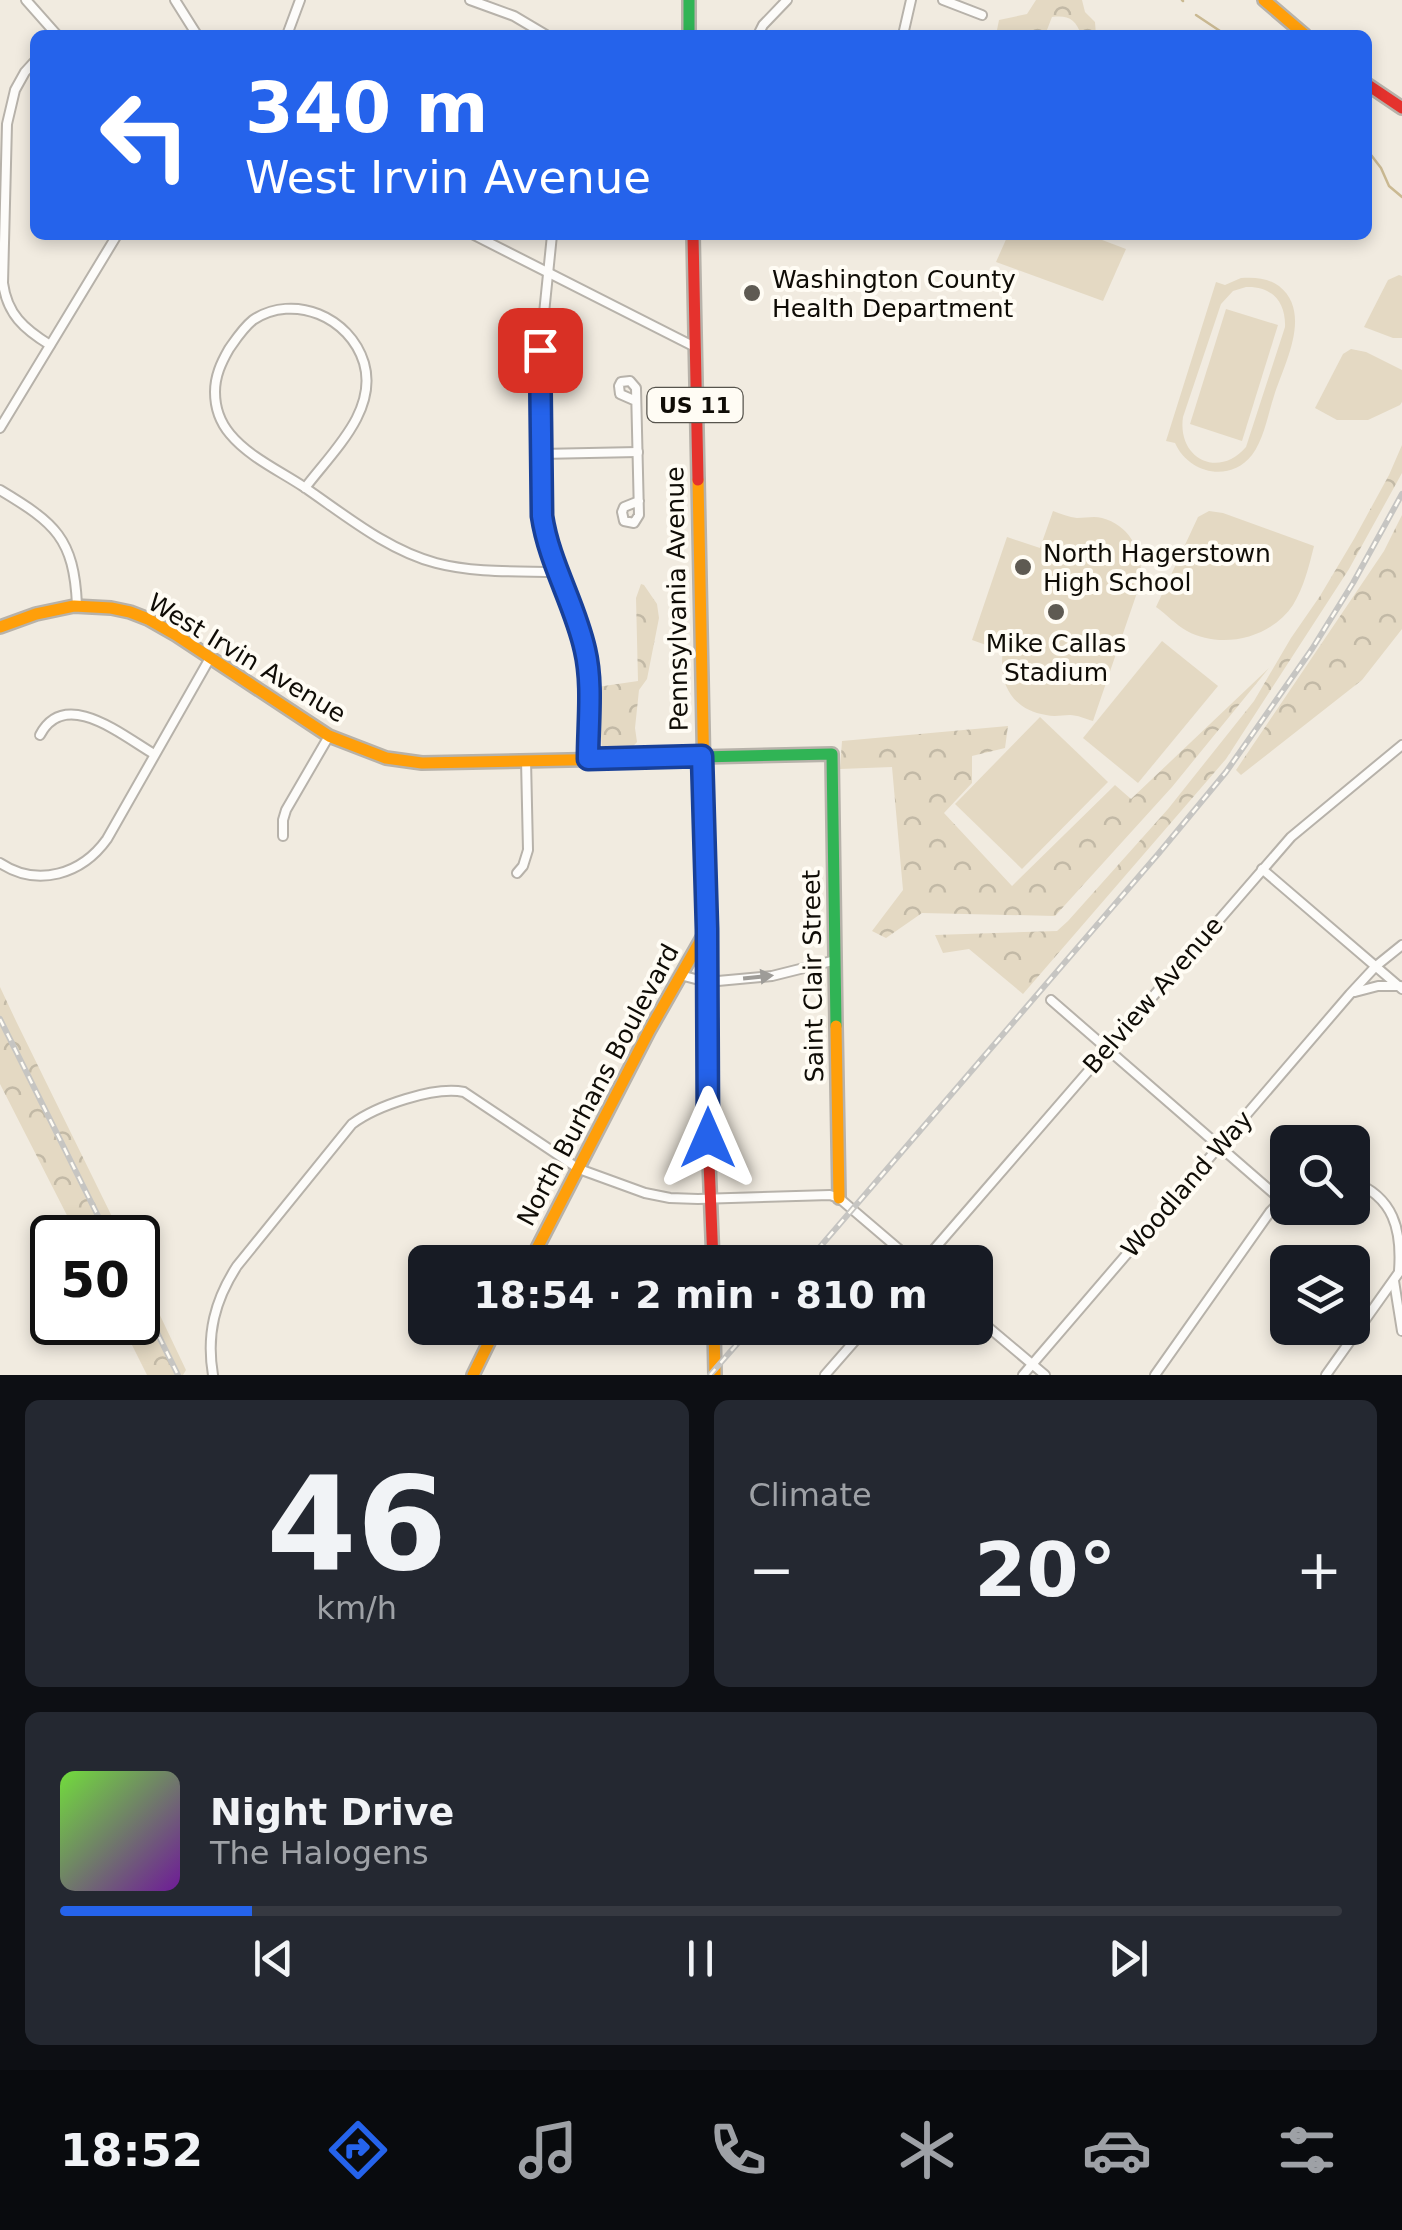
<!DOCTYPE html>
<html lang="en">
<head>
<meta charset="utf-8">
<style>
	:root { --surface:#171b24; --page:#242831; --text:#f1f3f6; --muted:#9ea1a6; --line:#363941; --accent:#2563eb }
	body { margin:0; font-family:"DejaVu Sans",sans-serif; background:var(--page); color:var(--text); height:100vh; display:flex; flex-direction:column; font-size:38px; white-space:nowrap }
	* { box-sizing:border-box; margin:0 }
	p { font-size:32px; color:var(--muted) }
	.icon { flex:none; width:55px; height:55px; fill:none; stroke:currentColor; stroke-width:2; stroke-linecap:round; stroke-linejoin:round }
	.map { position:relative; height:1375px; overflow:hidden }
	.side { display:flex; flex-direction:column; gap:25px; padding:25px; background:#0d0f14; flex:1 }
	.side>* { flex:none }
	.top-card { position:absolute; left:30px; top:30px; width:1342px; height:210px; border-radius:15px; box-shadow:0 5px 15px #0003; background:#2563eb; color:#fff; overflow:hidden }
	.tools { position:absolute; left:1270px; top:1125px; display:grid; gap:20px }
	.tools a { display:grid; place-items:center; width:100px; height:100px; border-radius:15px; background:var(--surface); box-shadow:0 5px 15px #0003; font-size:50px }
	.speed { position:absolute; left:30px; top:1215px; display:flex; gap:20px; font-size:50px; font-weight:700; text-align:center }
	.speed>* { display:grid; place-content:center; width:130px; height:130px; border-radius:50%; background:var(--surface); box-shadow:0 5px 15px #0003; line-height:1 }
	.speed .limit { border:5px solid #111; border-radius:15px; background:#fff; color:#111 }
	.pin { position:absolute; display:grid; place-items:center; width:85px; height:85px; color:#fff; margin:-42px; border-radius:20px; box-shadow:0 5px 15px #0006 }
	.me { position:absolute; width:110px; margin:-55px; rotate:0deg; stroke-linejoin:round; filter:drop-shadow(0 0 8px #0008) }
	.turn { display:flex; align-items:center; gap:35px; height:210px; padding:0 50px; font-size:45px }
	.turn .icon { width:130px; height:130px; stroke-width:2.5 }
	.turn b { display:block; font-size:70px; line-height:85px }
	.big { font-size:75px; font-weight:700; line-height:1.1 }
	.side .card { flex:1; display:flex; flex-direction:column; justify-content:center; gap:15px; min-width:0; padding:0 35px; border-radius:15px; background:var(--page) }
	.side .dial { align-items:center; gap:0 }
	.dial b { font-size:130px; line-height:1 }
	.song { display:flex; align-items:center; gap:30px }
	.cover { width:120px; height:120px; border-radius:15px; background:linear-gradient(135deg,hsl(100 70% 55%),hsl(280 70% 35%)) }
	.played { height:10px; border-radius:5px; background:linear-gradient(90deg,var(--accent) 15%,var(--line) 15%) }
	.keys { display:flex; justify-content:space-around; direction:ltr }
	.heat { display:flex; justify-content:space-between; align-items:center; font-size:55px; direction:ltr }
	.side .tiles { flex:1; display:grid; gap:25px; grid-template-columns:1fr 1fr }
	.card:last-child { grid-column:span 2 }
	.trip { position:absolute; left:408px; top:1245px; width:585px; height:100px; border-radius:15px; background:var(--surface); box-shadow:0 5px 15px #0003; font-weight:700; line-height:100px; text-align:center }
	.dock { display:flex; height:160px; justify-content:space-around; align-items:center; background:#090b0e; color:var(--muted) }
	.dock .icon { width:70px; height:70px }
	.dock .current { color:var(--accent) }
	.dock b { font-size:45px; color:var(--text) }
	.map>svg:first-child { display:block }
	.green { fill:#e4d9c3; fill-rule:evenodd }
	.forest { fill:url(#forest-crowns) }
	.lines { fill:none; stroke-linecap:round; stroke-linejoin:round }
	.stream { stroke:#cab992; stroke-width:2.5 }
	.street-casing { stroke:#b7b2aa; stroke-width:12 }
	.fast-casing { stroke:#b7b2aa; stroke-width:16 }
	.slow-casing { stroke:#b7b2aa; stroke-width:16 }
	.jam-casing { stroke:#b7b2aa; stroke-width:16 }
	.street { stroke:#fdfcfa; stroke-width:8 }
	.fast { stroke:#30b455; stroke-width:11 }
	.slow { stroke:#ff9f0a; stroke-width:11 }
	.jam { stroke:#e5322d; stroke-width:11 }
	.rail-casing { stroke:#c6c5c2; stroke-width:6 }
	.rail { stroke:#fffcf4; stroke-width:2.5; stroke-dasharray:8; stroke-linecap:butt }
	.oneway { fill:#9e9c98 }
	.route-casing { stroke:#184099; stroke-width:25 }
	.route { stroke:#2563eb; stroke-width:18 }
	.poi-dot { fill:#5e5a52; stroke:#fffcf4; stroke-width:4 }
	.labels { text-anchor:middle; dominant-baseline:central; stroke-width:8; stroke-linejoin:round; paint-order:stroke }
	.shield { fill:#fffcf4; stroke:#57544d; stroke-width:2.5 }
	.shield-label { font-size:22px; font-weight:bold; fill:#0f0c06 }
	.poi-label { font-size:25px; fill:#0f0c06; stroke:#fffcf4; text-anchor:start }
	.street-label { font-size:25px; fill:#0f0c06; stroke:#fffcf4 }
</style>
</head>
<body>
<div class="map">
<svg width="1402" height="1375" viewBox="0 0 1402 1375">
	<defs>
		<pattern id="forest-crowns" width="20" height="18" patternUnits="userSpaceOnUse" patternTransform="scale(2.5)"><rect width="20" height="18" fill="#e4d9c3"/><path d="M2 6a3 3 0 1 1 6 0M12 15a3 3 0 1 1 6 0" fill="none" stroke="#c2b9a6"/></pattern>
	</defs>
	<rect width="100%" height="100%" fill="#f1ebe0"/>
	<g class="green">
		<path d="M1008,235h81l37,14 -23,52 -107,-39z"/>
		<path d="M1399,275l3,1v62h-9l-29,-11 24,-47z"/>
		<path d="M1241,278c14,-1 27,0 38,8 34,27 5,78 -5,110 -6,18 -10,43 -22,59 -22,28 -63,19 -77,-12l-9,-2 50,-159 9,3zM1246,287c26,-1 40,15 39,40l-39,120c-27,32 -69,12 -63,-30l38,-113 12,-13z"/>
		<path d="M1226,309l52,16 -36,116 -52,-17z"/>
		<path d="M1351,349l15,3 36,18v32l-2,3 -32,15h-31l-22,-12 28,-54z"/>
		<path d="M1053,511c8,3 16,6 24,7 9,0 17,-2 25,0 30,8 43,38 38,66l-47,137c-7,-2 -16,-6 -23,-6 -8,0 -15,2 -24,0 -34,-5 -48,-32 -43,-64l-31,-11 35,-103 33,11z"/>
		<path d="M1209,511l14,2 91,33c-5,20 -10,41 -21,59 -22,33 -71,45 -106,26 -11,-6 -21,-17 -31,-24l42,-90z"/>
		<path d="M1162,641l56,45 -80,97 -55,-45z"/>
		<path d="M1040,717l68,65 -86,87 -67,-65z"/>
	</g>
	<g class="forest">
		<path d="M1036,0h46l3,12 10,10 1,13h-15c-5,-16 -13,-20 -29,-18l-7,18h-49l3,-15 28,-6z"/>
		<path d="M1402,445v28l-53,96 -123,190 -203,235 -54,-45 -26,4 -8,-18 122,-4 11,-10 100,-112 86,-108 37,-63 29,-42 34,-57 35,-64z"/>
		<path d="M1402,515v114l-40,51 -121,95 -5,-5 148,-219z"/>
		<path d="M641,584l3,1 13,19 2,14 -12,61 -8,11 -4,38 2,14 -9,10 -14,4 -12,-7 -5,-62 41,-6 -2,-83z"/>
		<path d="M1269,668l-97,119 -117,129 -133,-3 -36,25 -14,-7 31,-41 -11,-123 -52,2 2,-28 166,-15 -3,22 -33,8v27l-28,30 68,73 103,-101 16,14z"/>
		<path d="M0,987l16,34 106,216h-44l-78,-153z"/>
		<path d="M138,1269l48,101 -3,5h-36l-26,-52 17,-1z"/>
	</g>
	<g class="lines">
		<g class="stream">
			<path d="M1182,0l1,1"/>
			<path d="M1196,15l30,20"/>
			<path d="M1368,151l13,17 8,18 13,11"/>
		</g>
		<g class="street-casing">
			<g id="street">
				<path d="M26,0l31,35"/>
				<path d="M175,0l22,35"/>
				<path d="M470,0l44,16 32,19"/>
				<path d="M943,0l39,15"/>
				<path d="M287,35l13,-35"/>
				<path d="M758,35l5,-10 24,-25"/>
				<path d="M903,35l8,-35"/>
				<path d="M35,61l-10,11 -10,18 -8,34 -4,159c4,31 21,46 47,62"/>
				<path d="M474,235l219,111"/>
				<path d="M552,235l-14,137 3,127 7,44 38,110 2,26v80"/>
				<path d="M636,401l-16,-7 -1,-8 2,-4 9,-1 6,7 3,127 -5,8 -10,-2 -2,-9 2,-5 15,-6"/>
				<path d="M0,428l117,-193"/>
				<path d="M540,454l98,-2"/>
				<path d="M305,488c27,-36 73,-77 59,-125 -14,-46 -70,-70 -111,-43 -10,8 -17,19 -24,29 -8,14 -14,27 -14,43 0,16 5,30 15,42 19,23 50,37 74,53 41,28 83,63 132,76 38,10 81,8 121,9"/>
				<path d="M0,490c55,33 74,48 77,115"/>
				<path d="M40,735c25,-48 83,1 114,19"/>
				<path d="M283,836v-16l3,-10 43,-74"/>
				<path d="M0,863c38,25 82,11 107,-24l103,-181"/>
				<path d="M1262,869l140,120"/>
				<path d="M517,873l6,-7 5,-16 -2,-90"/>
				<path d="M680,975l27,7 65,-6 64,-16"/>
				<path d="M1355,992l23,-6h22"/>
				<path d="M1051,1000l229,199"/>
				<path d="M1352,1181c42,16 50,49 47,90"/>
				<path d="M923,1262l368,-425 111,-92"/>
				<path d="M1394,1281l8,50"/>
				<path d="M975,1316l70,59"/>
				<path d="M213,1375c-7,-41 2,-75 24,-109l115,-142c24,-18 82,-38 112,-32l115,77 66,24 25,5 28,1 132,-4 9,3 75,64"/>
				<path d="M825,1375l41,-47"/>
				<path d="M1023,1375l327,-381 26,-28 26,-21"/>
				<path d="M1155,1375l115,-163 18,-19"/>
				<path d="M1326,1375l76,-107"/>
			</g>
		</g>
		<g class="fast-casing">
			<g id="fast">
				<path d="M689,0v35"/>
				<path d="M616,759l216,-5 4,272"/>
			</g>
		</g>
		<g class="slow-casing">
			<g id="slow">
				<path d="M1264,0l41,35"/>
				<path d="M0,627l36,-13 38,-8 37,2 19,4 18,7 28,16 153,101 57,22 36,5 194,-4"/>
				<path d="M836,1026l3,172"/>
				<path d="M530,1262l119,-231 58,-102 -9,-449"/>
				<path d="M714,1328l1,47"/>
				<path d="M473,1375l23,-47"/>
			</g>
		</g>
		<g class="jam-casing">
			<g id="jam">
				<path d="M1368,85l34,23"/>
				<path d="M693,235l5,245"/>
				<path d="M707,929l1,208 5,125"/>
			</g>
		</g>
		<use href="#street" class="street"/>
		<use href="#fast" class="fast"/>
		<use href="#slow" class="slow"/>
		<use href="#jam" class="jam"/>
		<g class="rail-casing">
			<g id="rail">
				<path d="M0,1019l109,219"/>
				<path d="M807,1262l352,-409 67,-81 86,-123 41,-66 49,-89"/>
				<path d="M138,1294l40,81"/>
				<path d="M710,1375l41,-47"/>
			</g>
		</g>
		<use href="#rail" class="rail"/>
	</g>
	<defs><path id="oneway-solid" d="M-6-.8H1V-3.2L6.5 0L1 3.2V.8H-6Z" transform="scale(2.5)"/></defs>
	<use class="oneway" href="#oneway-solid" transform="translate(758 977) rotate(-6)"/>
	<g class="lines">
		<g class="route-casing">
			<path id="route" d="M540,350l2,166c7,47 33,88 43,134 8,34 3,73 3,109l114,-3 5,173 1,209"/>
		</g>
		<use href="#route" class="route"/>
	</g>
	<g class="poi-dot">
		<circle cx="752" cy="293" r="10"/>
		<circle cx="1023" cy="567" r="10"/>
		<circle cx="1056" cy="612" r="10"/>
	</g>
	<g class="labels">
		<rect class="shield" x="647.5" y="388" width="95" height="34" rx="8"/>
		<g class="shield-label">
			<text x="695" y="405">US 11</text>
		</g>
		<g class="poi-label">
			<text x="772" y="279">Washington County<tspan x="772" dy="29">Health Department</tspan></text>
			<text x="1043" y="553">North Hagerstown<tspan x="1043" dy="29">High School</tspan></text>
			<text x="1056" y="643" text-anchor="middle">Mike Callas<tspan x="1056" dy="29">Stadium</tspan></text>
		</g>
		<g class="street-label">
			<text transform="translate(677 599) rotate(-91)">Pennsylvania Avenue</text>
			<text transform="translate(247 658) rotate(31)">West Irvin Avenue</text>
			<text transform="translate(813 976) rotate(-91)">Saint Clair Street</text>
			<text transform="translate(1153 995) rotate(-49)">Belview Avenue</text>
			<text transform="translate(598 1085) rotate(-62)">North Burhans Boulevard</text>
			<text transform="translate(1187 1184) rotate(-49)">Woodland Way</text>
		</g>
	</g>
</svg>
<div class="tools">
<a><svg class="icon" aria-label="search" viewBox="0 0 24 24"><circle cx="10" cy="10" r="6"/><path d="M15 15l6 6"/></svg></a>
<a><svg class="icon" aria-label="layers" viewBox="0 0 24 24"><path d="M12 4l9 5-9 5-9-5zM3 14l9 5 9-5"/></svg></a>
</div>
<div class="speed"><div class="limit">50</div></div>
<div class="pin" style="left:540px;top:350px;background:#d93025"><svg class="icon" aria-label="arrive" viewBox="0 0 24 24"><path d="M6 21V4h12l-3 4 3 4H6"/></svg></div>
<svg class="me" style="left:708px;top:1138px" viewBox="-20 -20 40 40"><path d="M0-17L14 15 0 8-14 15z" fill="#2563eb" stroke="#fff" stroke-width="4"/></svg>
<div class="trip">18:54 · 2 min · 810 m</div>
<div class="top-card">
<div class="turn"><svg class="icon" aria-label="left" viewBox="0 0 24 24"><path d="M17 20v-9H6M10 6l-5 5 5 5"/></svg><div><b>340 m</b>West Irvin Avenue</div></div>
</div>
</div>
<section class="side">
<div class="tiles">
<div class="card dial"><b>46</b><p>km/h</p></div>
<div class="card"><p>Climate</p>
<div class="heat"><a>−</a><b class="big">20°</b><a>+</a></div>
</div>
<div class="card">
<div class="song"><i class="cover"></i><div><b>Night Drive</b><p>The Halogens</p></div></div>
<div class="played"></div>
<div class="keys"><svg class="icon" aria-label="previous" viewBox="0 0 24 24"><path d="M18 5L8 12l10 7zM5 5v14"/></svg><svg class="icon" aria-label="pause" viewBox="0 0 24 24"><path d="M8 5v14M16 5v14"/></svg><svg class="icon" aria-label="next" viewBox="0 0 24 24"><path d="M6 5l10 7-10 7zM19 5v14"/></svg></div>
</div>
</div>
</section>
<nav class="dock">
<b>18:52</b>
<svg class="icon current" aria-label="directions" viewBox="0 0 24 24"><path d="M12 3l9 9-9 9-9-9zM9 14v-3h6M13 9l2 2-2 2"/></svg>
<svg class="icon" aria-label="music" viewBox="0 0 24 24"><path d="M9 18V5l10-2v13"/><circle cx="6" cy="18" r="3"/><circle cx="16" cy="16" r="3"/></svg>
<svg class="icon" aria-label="phone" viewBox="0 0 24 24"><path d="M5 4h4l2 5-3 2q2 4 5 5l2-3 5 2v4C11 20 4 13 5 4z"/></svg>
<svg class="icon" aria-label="climate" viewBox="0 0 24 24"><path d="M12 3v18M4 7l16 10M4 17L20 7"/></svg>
<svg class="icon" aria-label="car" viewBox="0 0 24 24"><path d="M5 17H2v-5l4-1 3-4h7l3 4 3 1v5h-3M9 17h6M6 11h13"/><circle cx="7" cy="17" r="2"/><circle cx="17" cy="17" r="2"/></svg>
<svg class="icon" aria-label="filters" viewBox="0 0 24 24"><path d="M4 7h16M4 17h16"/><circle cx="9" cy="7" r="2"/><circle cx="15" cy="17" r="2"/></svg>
</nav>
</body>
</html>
